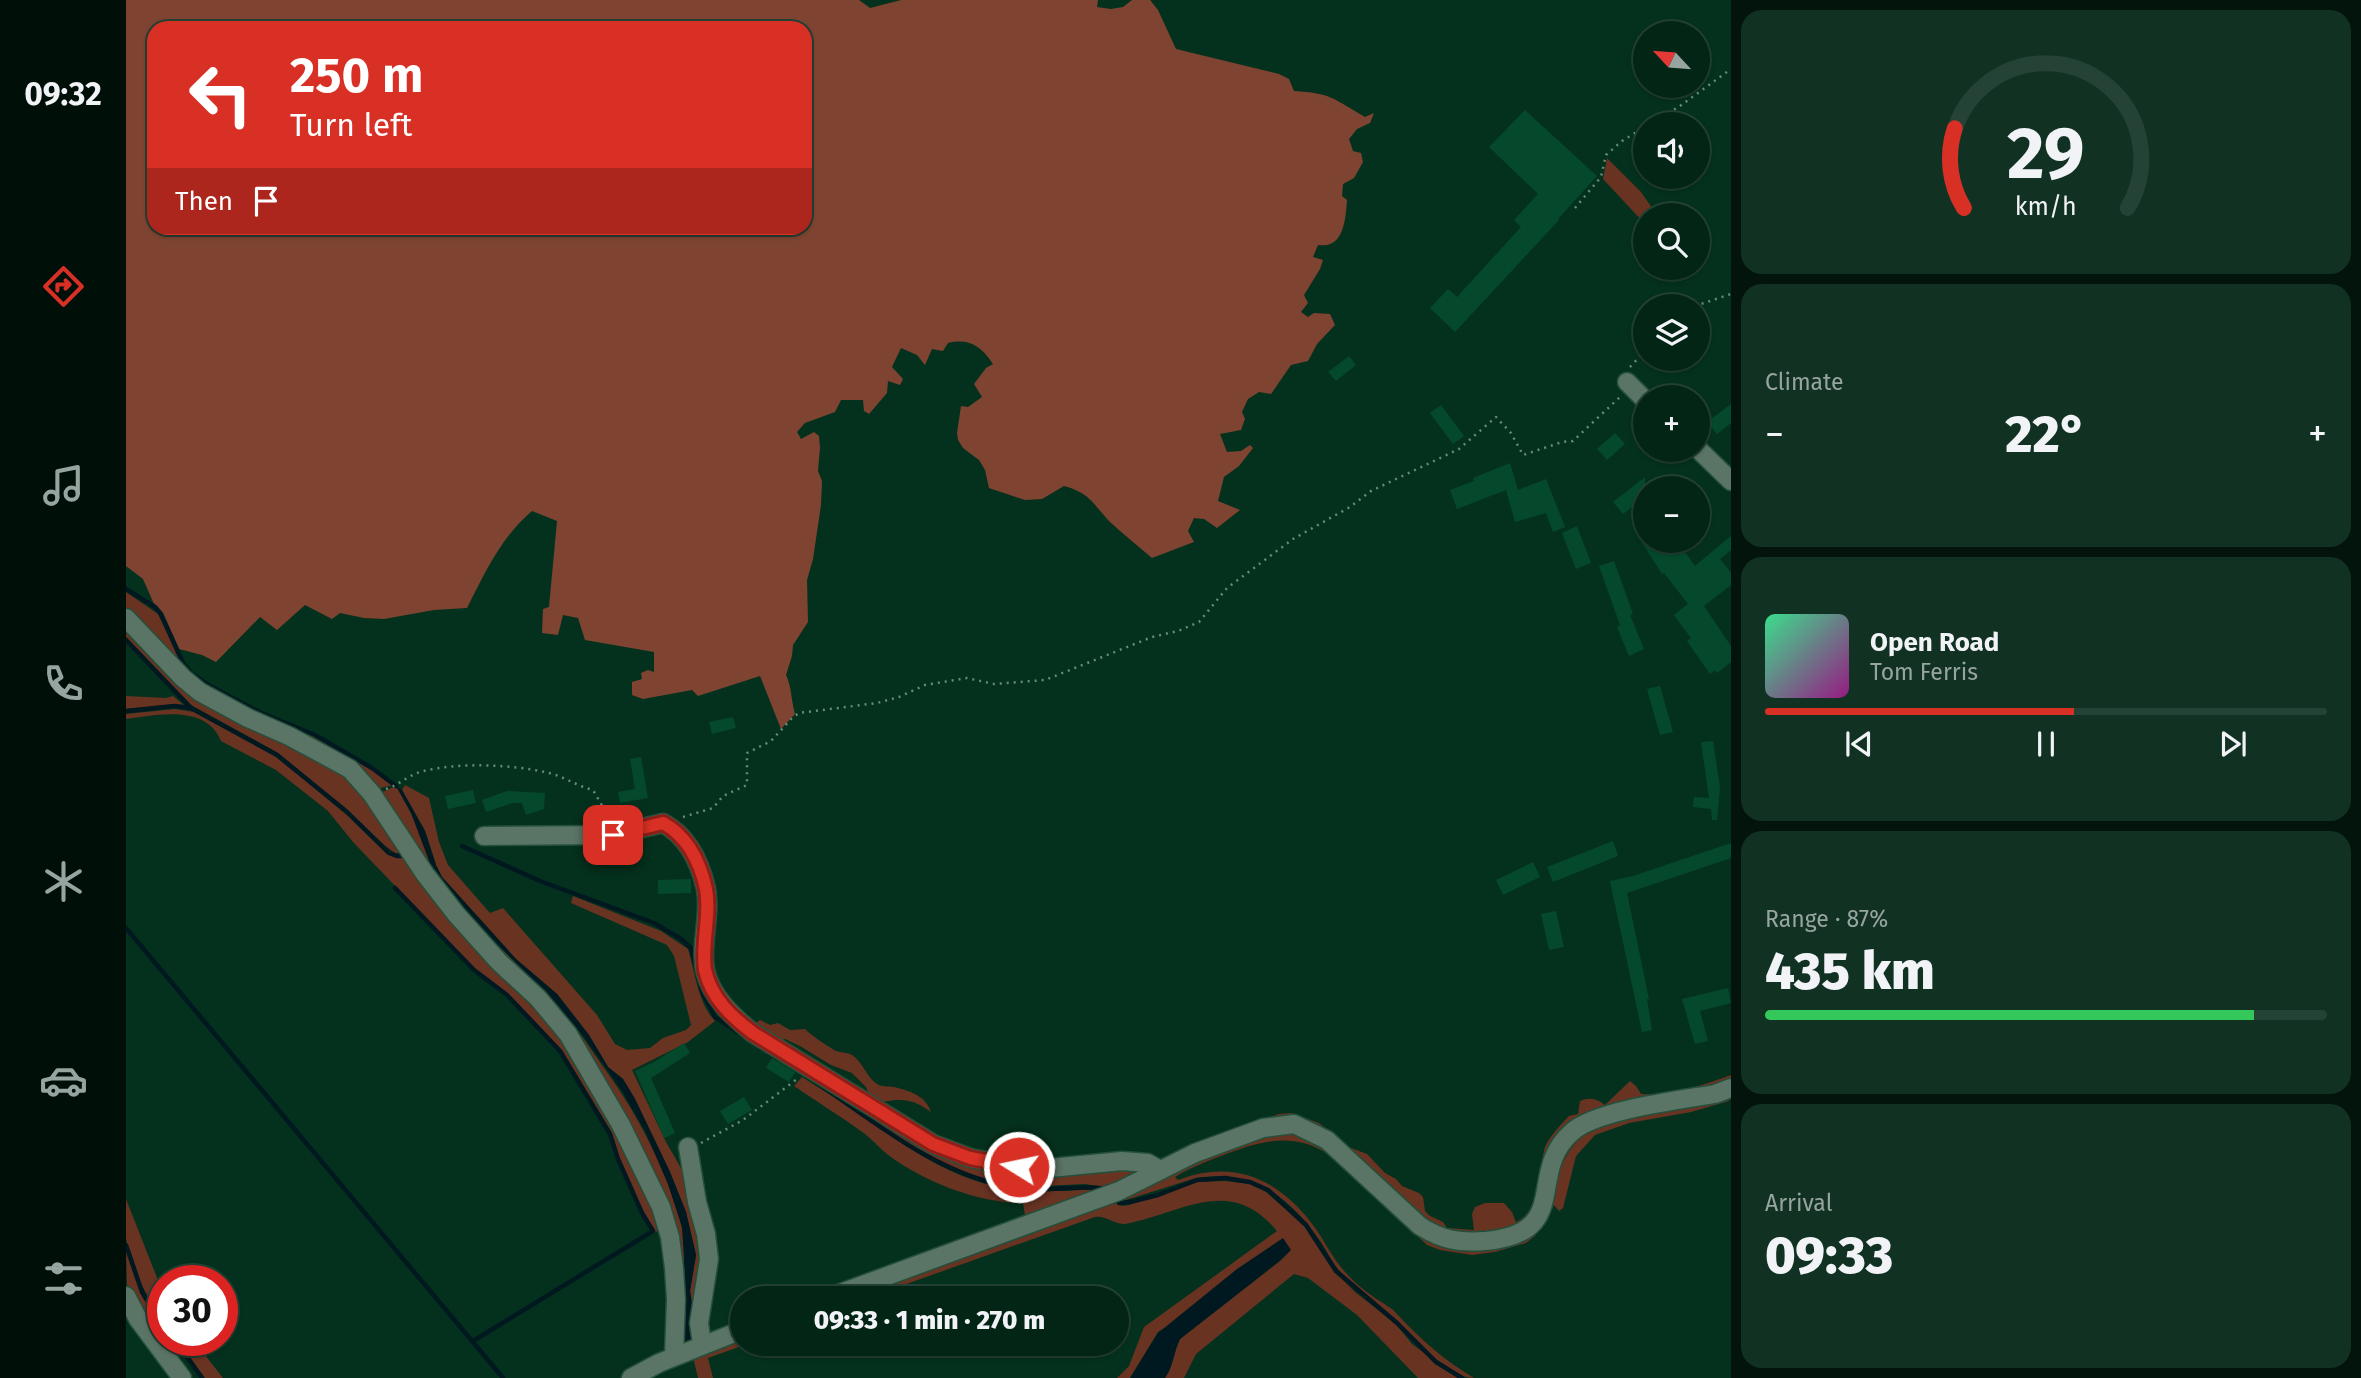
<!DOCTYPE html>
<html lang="en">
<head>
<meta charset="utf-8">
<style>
	:root { --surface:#032516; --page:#113123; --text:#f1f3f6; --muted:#97a5a1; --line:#244235; --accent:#d93025 }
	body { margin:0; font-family:"Fira Sans",sans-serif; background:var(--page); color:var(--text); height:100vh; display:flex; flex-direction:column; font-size:26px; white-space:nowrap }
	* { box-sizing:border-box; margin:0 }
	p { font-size:23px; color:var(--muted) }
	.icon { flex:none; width:38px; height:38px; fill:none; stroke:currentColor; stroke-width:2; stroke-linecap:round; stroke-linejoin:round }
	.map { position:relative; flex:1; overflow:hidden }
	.details { display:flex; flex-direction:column; gap:10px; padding:10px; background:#02140c; width:630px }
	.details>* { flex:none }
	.banner { position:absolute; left:21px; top:21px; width:665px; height:214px; border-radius:21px; box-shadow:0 2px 5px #0004,0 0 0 2px var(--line); background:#d93025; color:#fff; overflow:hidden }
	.needle { width:46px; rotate:296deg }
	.fabs { position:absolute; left:1507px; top:21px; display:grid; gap:14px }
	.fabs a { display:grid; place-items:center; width:77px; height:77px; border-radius:50%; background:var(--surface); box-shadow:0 2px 5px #0004,0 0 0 2px var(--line); font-size:35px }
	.speed { position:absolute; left:21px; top:1265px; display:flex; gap:14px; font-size:35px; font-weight:700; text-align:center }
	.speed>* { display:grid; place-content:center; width:91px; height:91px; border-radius:50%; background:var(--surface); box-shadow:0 2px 5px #0004,0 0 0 2px var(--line); line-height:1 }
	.speed .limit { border:10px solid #d22; background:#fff; color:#111 }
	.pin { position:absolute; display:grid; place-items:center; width:60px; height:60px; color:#fff; margin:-30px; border-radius:14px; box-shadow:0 4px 10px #0006 }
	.me { position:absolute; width:77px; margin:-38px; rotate:280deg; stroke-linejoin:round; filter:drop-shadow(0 0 5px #0008) }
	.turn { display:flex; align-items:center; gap:24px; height:147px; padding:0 28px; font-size:32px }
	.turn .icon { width:91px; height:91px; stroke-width:2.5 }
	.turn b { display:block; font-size:49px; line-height:60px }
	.then { display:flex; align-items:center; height:66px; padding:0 28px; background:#0003; gap:14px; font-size:26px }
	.big { font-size:52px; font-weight:800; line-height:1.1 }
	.details .widget { flex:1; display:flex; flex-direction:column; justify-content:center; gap:10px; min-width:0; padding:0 24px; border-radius:21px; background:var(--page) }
	.details .dial { align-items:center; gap:0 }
	.dial svg { height:182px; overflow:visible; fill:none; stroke:var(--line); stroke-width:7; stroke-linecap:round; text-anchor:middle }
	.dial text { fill:var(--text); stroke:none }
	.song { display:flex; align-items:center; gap:21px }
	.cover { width:84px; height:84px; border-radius:10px; background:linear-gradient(135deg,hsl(150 70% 55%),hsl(310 70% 35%)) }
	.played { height:7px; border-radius:4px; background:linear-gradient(90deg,var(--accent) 55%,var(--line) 55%) }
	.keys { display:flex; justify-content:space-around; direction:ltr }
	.heat { display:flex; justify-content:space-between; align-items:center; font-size:38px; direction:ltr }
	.charge { height:10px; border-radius:5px; background:linear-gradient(90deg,#34c759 87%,var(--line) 0) }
	.trip { position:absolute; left:604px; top:1286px; width:399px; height:70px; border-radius:35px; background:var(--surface); box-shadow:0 2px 5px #0004,0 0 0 2px var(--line); font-weight:800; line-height:70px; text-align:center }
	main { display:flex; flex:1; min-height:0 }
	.tabs { display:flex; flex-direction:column; width:126px; justify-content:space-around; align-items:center; background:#010f09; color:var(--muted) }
	.tabs .icon { width:49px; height:49px }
	.tabs .active { color:var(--accent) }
	.tabs b { font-size:32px; color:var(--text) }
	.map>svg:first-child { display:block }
	.green { fill:#693322 }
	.forest { fill:#7f4431; fill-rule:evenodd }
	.water { fill:#00181f }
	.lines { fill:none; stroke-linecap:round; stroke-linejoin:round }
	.stream { stroke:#00181f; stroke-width:4.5 }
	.building { fill:#05492c }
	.minor-casing { stroke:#24503b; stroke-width:21 }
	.path { stroke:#648d78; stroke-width:2.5; stroke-dasharray:2 5; stroke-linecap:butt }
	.minor { stroke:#5a7465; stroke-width:18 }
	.route-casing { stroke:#8d1f18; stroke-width:18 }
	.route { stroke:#d93025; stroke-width:12 }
</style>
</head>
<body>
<main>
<nav class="tabs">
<b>09:32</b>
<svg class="icon active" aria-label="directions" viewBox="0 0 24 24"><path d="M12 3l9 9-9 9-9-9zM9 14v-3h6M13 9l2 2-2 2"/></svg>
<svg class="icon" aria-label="music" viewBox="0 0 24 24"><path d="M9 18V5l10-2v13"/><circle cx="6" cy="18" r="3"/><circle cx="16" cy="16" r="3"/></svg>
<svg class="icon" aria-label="phone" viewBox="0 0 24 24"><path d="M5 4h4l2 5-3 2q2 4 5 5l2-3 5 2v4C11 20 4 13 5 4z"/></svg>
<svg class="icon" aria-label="climate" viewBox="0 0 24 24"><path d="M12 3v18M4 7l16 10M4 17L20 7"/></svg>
<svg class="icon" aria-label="car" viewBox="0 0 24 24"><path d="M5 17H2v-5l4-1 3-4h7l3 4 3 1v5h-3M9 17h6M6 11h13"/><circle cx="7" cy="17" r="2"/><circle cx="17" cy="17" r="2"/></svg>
<svg class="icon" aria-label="filters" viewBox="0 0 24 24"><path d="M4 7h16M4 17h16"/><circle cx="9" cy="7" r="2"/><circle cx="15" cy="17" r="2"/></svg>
</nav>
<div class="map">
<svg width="1605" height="1378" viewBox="0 0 1605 1378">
	<rect width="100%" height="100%" fill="#04311d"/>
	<g class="green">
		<path d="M1481,158l34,34 16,23h-12v9l-42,-45z"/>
		<path d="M0,592l32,22 22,47 17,19 31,19 88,38 55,32 22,16 -20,5 -22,-22 -61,-34 -42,-18 -47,-26 -14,-11 -61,-64z"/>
		<path d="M0,622l33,37 183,109 228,273 94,186 -10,6 -11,-21 -24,-54 -9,-27 -50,-83 -52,-54 -35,-27 -120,-125 -25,-31 -52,-41 -55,-29c-15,-37 -64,-26 -95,-22v-5l49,-5 19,3 83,45 69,57 41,40 9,4 13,-1 -3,-4h-11l-11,-8 -40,-38 -66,-54 -87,-48 -65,-68z"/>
		<path d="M0,696l40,2 7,-2 12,10 -11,-2 -48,5z"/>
		<path d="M279,785l24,13 10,44 9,23 42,48 13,-5 94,107 18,29 12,6 23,-2 13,-10 23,-8 5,-5 -17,-69 -7,-11 -96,-42 2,-7 88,35 27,18c7,23 10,54 27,72l-27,21 -56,28 34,72 23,40 15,55 3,18 -9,57 1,27 -3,5 -16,6 -4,-6 2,-48 -4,-52 -5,-19 -9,-27 -37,-77 -53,-89 -34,-40 -36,-33 -59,-69 -63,-94 2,-3 16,-7c8,14 16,27 22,42 7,18 11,37 23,54 32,45 76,78 113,119 19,21 34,44 50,67 34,47 62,100 77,156 11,38 -4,83 0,122l12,-4v-32l-3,-19 6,-36 -10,-43 -16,-40 -35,-73 -12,-20 -15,-12 -19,-32 -32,-41 -41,-35 -74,-82 -6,-12 -11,-34 -23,-41z"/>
		<path d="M634,1020l10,5 8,-2 12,7 15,-1c4,5 24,18 31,22 5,2 11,1 16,4 11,7 15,23 25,29 7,4 13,1 21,4 15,4 28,9 33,24 -22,-16 -33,-13 -60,-8l-6,-4 3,-8 -2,-5 -14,-14 -21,-8 -31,-19 -15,-7 -11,3 -24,-15z"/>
		<path d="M1605,1075v7l-150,37 -45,93 -24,21h-52l-28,-8 -129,-102 -129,32 34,-17 71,-24 12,-1 28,10 32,25 16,6 18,19 11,6 6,7 17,7 4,4 2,14 5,5 13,6 4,6 27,2 -2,-16 3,-7 10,-4h19l8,9 4,10c26,-12 22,-52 29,-75 4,-10 17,-24 24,-31l9,-2 2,-13c10,-4 16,-3 25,4l25,-24 6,5 5,8c30,2 62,-9 90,-19z"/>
		<path d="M676,1077c20,13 40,25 59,38 42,29 82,59 133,71 23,5 46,5 70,5 15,0 27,-4 42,1l-289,106h-13l221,-83 -2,-12c-42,0 -90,-18 -125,-41 -13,-8 -22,-19 -33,-28 -23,-17 -48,-32 -71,-48z"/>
		<path d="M1605,1094l-2,7 -38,11 -62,11 -34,12 -19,21 -13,52 -4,3 -5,-6 -19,31 -9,7 -31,9 -23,3 -32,-5 -13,-5 -101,-92c-35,-22 -69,-11 -105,3 -16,6 -31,12 -46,21l3,3c59,-22 103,1 138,49 10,15 18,31 30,44 9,10 19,18 29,25 7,5 16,9 21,15 24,26 48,47 78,65 -27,0 -57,-38 -76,-56 -19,-18 -43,-32 -60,-53 -7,-8 -11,-18 -17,-27 -32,-46 -67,-73 -125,-64l-80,25 6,3 7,-1 68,-23 28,-1 25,3 16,8 38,33 31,47 20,20 41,32 16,20 46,34h-40l-61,-63 -49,-37 -14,-4 -98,80 -12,24h-19c8,-11 9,-27 15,-39l101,-79 -123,72 -28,46h-13l12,-12 15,-39 133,-96c-47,-57 -94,-18 -152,-7 -11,0 -20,-9 -30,-7l-228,81h-27l416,-162c19,-2 36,-5 54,2l139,109c19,4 35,3 54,-1 6,-1 14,-1 20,-5 36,-19 24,-82 64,-108 9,-6 23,-13 34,-16 10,-3 22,-1 32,-3 26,-4 53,-11 78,-20z"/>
		<path d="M734,1109l91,47 172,8 33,6 -49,18 -21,-4 -69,3 -59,-16 -29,-14 -44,-28z"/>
		<path d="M0,1199l37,94v26c-17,-22 -32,-52 -37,-81 0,-12 0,-26 0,-39z"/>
		<path d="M0,1251l17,47 20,29v13l-29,-39 -7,-16z"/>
		<path d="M616,1336v8h5l-39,14 5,20h-15l-5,-21z"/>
		<path d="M52,1341h16l29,37h-18z"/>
	</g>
	<path class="forest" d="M0,0h733l11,8 31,-8h197l-1,7 14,2 12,-2 9,-7h18l8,10 18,39 103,25 10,5 5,12c37,2 40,8 71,26l9,-4 -4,10 -13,6 -8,10 4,12 8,2 2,9 -9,16 -11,6 -1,12 5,4c-1,13 -2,39 -17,44 -4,2 -8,1 -12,1l-5,12 10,3 -3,9 -16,26 4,8 -7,9 7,5 6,-4 16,1 5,11 -18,19 -9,17 -17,4 -20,29 -12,-2 -11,7 -6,13 3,7 -4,11 -21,4 7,18 14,-1 9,-6 3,3 -14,18 -15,11 -6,24 22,9 -23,18 -13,-9 -10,-1 -6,13 6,11 -42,16c-14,-12 -29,-24 -42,-36 -17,-18 -20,-29 -46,-36l-22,13 -17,1 -36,-12 -4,-18 -6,-10 -16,-12 -5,-8 -1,-7 4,-27 7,1 14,-10 -8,-13 12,-16 7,-4c-12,-18 -24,-26 -45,-21l-5,8 -11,-2 -7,16 -8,-10 -16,-7 -9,19 11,12 -3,6 -12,-4 -1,12 -18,21 -5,-3 -1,-11h-22l-6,12 -30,11 -8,9 4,7 13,-7 5,4 1,12 -2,23 4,10 -1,24 -8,54 -6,21 1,42 -15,23 -1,11 -6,19c6,13 5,25 9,39l-14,15 -21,-53 -62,20 -6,-6 -49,9 -11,-4v-13l10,-3 -1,-6 7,-3 6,2v-20l-69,-12 -7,-22 -15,-3 -5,20 -16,-2 1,-24 6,-2 8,-86 -25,-10c-31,26 -47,62 -65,97l-33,2 -50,9 -20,-1 -24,-5 -8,6 -27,-14 -28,25 -17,-13 -44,45 -14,-7 -23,-6 -17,-36 -8,-9 -11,-25 -17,-13zM28,28h651v200h-651z"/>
	<g class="water">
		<path d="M270,786l6,4 23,41 11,34 6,12 74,82 41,35 32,41 19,32 15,12 12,20 35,73 16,40 10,43 -6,36 3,19v33l-12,3 3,-88 -2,-31 -14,-43 -23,-53 -23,-40 -38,-54 -29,-35 -83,-83 -32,-38 -9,-15 -20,-53z"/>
		<path d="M1157,1238l8,12 -10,10 -101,79c-6,12 -7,28 -15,39h-35l28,-45 79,-64z"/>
	</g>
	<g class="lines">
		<g class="stream">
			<path d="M0,589l29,18 6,7 22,49 8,10 19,13 51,27 54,22 57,33 24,18"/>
			<path d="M0,640l65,68"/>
			<path d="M0,711l49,-5 16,2 86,47 70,57 42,41 8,3h8"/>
			<path d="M336,846l78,35 114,42 27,16 10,9 11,43 13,26 63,42"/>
			<path d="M269,888l79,82 33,25 53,56 50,83 8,25 24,54 11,18 -180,110"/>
			<path d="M0,928l377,450"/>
			<path d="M681,1076c66,44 127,98 207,112 30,5 61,-4 92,1"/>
			<path d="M993,1203l11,-1 28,-7 39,-15 28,-2 25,4 18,8 38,35 30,46 61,52 39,39 26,16"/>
			<path d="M0,1245l16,47 21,33"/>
			<path d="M49,1340l27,38"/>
		</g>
	</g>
	<g class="building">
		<path d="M1399,110l72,66 -39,43 1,1 -104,112 -25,-24 18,-19 9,8 64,-70 -7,-7 24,-26 -49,-47z"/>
		<path d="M1223,356l7,9 -20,16 -8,-9z"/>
		<path d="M1605,404v19l-14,11 -10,-12z"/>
		<path d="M1315,405l23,31 -11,8 -23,-31z"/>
		<path d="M1489,433l10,11 -18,16 -10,-11z"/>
		<path d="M1384,463l8,27 28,-11 19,48 -12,5 -7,-19 -31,9 -9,-32 -49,19 -7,-19 24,-9 -1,-3z"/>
		<path d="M1519,477v20l-22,17 -10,-12z"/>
		<path d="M1451,526l14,37 -15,6 -14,-36z"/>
		<path d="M1605,536v14l-11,9 11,14v12l-27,21 27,40v16l-14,11 -2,-3 -5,4 -23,-33 4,-3 -17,-23 14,-11 -24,-31 -2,1 -21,-33h36l18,25z"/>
		<path d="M1488,561l19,53 -3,1 14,34 -15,7 -12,-29 3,-2 -21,-59z"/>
		<path d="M1534,686l13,46 -13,3 -13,-46z"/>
		<path d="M607,717l3,11 -24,6 -3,-12z"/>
		<path d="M1587,741l7,47 -3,32h-5l-1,-11 -18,-2 1,-10 15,1 -8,-56z"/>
		<path d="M515,757l7,41 -28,5 -2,-11 17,-3 -5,-30z"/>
		<path d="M347,790l3,13 -28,6 -3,-13z"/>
		<path d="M381,791l38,2 -1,16 -18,6 -4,-12h-10l-26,9 -4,-12z"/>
		<path d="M1487,841l5,15 -65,26 -6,-15z"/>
		<path d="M1605,843v15l-104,35 22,106h-2l5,31 -10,2 -32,-151 23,-5z"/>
		<path d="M501,845l-1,11 -42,-4v-5z"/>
		<path d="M1407,862l7,15 -37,18 -7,-15z"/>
		<path d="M565,879v14l-33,1v-14z"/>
		<path d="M1430,911l8,36 -15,3 -8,-36z"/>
		<path d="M1602,988l3,15 -31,8 8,30 -13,3 -13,-45z"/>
		<path d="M558,1043l6,10 -39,25 24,55 -11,5 -29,-67 19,-9z"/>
		<path d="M646,1058l23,14 -6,10 -23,-14z"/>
		<path d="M618,1097l8,13 -24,14 -8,-13z"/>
	</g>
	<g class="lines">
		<g class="minor-casing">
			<g id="minor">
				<path d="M1501,382l18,18"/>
				<path d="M1572,449l33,32"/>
				<path d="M0,618l57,60 17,14 48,26 41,18 61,33 22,25 53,80 31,40 43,48 39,36 30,36 53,91 40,82 9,30 4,31 2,31 -2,57"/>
				<path d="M358,836l129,-1 50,-12c24,13 37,39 43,66 5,26 -6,55 -1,81 6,27 28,47 48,63l180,111 37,14 49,9 31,1 72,-7 26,2 12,7"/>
				<path d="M562,1147l9,55 9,32 3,25 -10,64 3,21"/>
				<path d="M0,1296l12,23 44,59"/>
				<path d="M701,1298l292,-107 76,-38 68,-25 31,-4 33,16 93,86c22,14 39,17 65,15 89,-8 40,-68 87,-109 24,-22 108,-32 143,-38l16,-6"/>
				<path d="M505,1378l28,-15 83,-33"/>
			</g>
		</g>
		<g class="path">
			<path d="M1524,124l30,-18 51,-37"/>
			<path d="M1449,208l26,-31 5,-22 16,-14 23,-14"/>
			<path d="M1569,306l36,-12"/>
			<path d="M1504,367l15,-16"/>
			<path d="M260,789c13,-4 21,-13 34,-17 36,-10 92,-8 129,1 16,4 28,13 44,17l18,31"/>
			<path d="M557,817l30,-9 10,-12 24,-11v-32l24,-12 21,-23 7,-5 78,-10 22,-6 26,-12 42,-7 27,6 51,-4 107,-43 26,-6 21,-9 28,-34 66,-49 57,-32 21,-16 88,-42 37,-32 15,16 12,22 39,-13 11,-1 48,-45"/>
			<path d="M575,1143l42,-23 54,-41"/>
		</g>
		<use href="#minor" class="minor"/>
	</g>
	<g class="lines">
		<g class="route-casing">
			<path id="route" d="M487,835l50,-12c24,13 37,39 43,66 5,26 -5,55 -1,81 6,28 27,47 48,63l180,111 37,14 49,9"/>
		</g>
		<use href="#route" class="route"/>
	</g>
</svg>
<div class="fabs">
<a><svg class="needle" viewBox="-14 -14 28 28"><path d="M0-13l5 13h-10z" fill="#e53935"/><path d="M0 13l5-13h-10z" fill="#97a5a1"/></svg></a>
<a><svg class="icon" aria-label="sound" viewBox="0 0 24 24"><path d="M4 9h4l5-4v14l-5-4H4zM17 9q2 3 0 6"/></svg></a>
<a><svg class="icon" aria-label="search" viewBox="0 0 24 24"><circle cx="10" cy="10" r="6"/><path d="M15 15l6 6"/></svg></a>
<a><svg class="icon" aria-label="layers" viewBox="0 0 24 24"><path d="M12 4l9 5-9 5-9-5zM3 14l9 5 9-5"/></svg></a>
<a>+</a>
<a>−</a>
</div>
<div class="speed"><div class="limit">30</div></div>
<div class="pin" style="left:487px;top:835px;background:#d93025"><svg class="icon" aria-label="arrive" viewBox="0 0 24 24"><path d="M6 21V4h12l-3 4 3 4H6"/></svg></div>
<svg class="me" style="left:893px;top:1167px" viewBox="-20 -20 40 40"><circle r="17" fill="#d93025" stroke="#fff" stroke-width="3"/><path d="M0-11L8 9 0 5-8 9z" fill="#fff"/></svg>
<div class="trip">09:33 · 1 min · 270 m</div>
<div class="banner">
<div class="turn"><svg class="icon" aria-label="left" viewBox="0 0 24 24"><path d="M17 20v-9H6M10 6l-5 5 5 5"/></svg><div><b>250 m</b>Turn left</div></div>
<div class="then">Then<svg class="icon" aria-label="arrive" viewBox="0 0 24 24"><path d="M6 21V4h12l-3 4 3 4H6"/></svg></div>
</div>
</div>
<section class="details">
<div class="widget dial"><svg viewBox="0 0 100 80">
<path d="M14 69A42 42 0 1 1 86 69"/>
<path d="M14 69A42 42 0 0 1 10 34" stroke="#d93025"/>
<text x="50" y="56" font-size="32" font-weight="700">29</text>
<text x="50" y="72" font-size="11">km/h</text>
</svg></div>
<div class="widget"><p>Climate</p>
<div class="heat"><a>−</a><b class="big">22°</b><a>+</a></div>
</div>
<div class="widget">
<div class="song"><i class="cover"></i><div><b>Open Road</b><p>Tom Ferris</p></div></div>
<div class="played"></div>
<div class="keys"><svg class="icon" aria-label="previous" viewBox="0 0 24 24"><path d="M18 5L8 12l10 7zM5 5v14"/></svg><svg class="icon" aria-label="pause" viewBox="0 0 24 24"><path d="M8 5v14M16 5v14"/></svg><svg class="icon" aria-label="next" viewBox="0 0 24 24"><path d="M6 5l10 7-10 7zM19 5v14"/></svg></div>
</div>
<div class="widget"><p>Range · 87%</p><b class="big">435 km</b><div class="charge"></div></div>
<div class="widget"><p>Arrival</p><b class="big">09:33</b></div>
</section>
</main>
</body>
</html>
